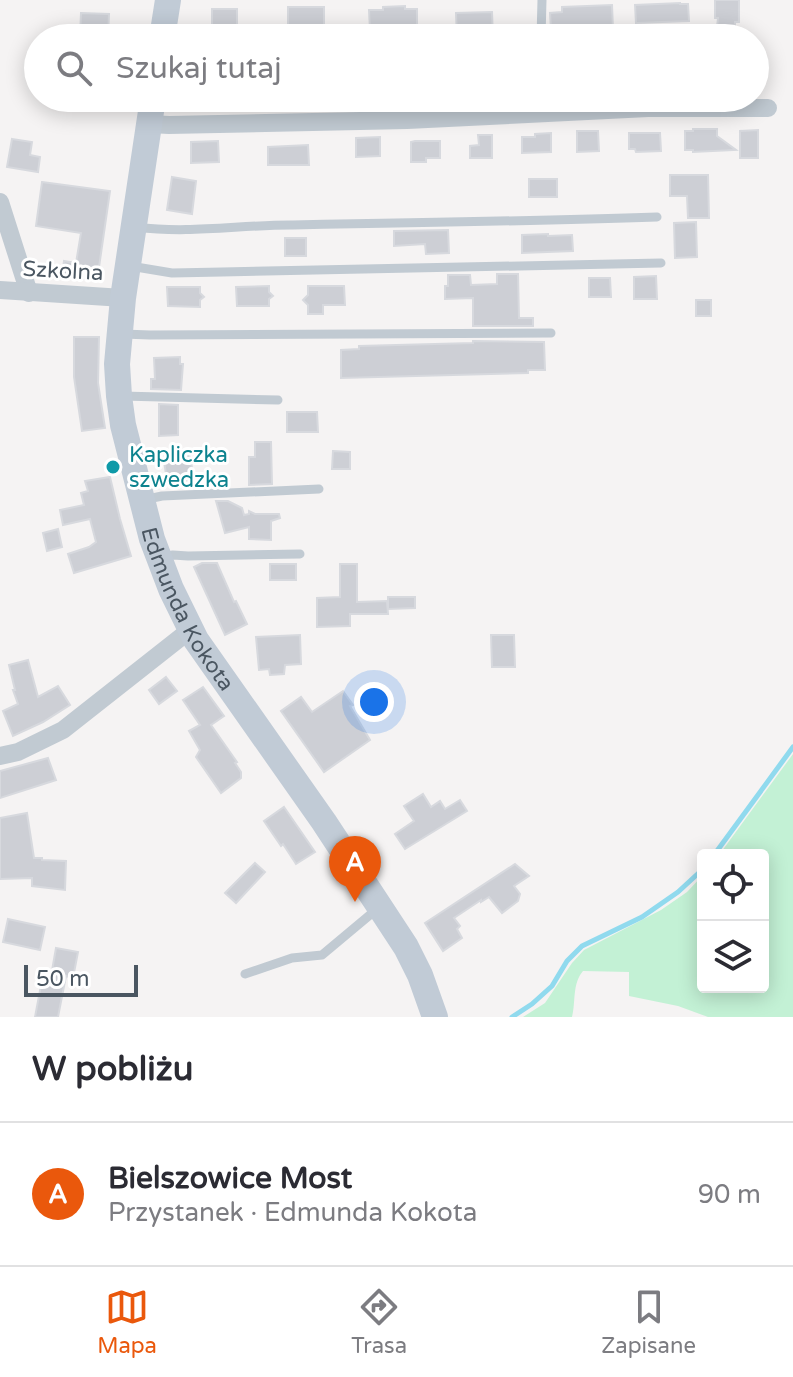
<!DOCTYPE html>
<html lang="pl">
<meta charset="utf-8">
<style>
:root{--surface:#fff;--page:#f2f2f3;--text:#2b2b33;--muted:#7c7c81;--line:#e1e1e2;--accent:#ea580c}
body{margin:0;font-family:"Varela Round",sans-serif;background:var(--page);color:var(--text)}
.controls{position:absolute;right:24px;bottom:24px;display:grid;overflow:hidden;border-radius:8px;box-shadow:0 4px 20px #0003}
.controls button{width:72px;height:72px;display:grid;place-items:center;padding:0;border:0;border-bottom:2px solid var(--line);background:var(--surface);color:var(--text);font:40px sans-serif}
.scale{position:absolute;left:24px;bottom:20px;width:114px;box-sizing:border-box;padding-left:8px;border:4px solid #4a5661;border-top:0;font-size:22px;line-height:28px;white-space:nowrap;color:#4a5661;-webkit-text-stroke:6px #fff;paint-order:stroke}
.you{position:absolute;left:374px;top:702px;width:28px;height:28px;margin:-20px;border:6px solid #fff;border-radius:50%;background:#1a73e8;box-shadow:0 0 0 12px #1a73e833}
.badge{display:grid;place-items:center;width:52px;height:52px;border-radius:50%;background:var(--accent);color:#fff;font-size:26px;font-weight:700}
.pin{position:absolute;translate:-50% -66px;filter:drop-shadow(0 2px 4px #0008)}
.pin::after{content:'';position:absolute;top:42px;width:28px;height:24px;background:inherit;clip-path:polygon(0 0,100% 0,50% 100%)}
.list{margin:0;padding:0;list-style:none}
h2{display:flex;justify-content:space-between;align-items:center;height:104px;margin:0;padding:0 32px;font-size:34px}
h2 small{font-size:26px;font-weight:400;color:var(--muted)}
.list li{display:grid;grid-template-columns:52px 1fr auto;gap:24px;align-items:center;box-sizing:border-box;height:144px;padding:0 32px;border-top:2px solid var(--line)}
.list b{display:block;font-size:30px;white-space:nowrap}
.list p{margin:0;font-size:26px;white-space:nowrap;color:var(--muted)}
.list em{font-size:26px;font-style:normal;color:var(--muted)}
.icon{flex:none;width:44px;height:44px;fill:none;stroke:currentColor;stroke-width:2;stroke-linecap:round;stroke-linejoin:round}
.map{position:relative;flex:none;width:793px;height:1017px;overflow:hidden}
.search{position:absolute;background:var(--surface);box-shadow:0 4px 20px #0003;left:24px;right:24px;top:24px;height:88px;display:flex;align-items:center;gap:20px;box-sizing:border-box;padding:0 28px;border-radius:44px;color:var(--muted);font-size:30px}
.sheet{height:248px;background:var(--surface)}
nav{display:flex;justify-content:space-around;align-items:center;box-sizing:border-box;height:112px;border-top:2px solid var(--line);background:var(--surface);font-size:22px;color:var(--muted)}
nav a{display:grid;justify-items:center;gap:4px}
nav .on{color:var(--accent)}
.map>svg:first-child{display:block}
</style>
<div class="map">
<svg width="793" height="1017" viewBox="0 0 793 1017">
<rect width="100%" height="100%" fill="#f5f3f3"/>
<path fill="#c3f1d5" d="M793 754V1017H708L678 1006 629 996V972L583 971C572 984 576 1001 572 1017H523L545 1003 572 963 584 950 661 910 687 892 703 875V987H763V855H719Z"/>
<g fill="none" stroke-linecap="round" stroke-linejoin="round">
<g stroke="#90daee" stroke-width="5">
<polyline points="714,855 793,747"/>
<polyline points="512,1017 532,1004 552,986 567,961 582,946 642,917 678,892 703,869"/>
</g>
</g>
<g fill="#cdcfd5" stroke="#d7d9de" stroke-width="2">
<polygon points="715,0 739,0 739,22 735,22 735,27 717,27 718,18 715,18"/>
<polygon points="680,3 680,4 688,4 689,21 636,23 635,5"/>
<polygon points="612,5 613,29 551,30 550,13 562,12 562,7"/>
<polygon points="405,6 405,9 417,9 417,31 406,31 406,36 384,36 384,30 370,30 369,10 383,10 383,7"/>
<polygon points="288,7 324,7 324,29 288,30"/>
<rect x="212" y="9" width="25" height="23"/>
<polygon points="492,12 493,38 457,38 456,13"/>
<polygon points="81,13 109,14 108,38 80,37"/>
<polygon points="693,129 717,129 717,136 736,150 693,152 693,150 685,150 685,131 693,131"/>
<polygon points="758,130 758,158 740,158 740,131"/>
<polygon points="577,131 598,131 599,151 577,152"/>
<polygon points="551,133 551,152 522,153 522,137 535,137 535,134"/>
<polygon points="629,133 660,133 661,151 636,152 635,149 629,149"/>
<polygon points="478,135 492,135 492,158 470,158 470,146 479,145"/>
<polygon points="380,137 380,156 356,157 356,138"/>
<polygon points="12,139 32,142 30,155 40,157 38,172 7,167"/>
<polygon points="218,141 219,162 191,163 191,142"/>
<polygon points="415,141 440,141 440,158 426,158 426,162 411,162 411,142"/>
<polygon points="308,145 309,165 268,165 268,147"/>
<polygon points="670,175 708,175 709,218 688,218 687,196 670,196"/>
<polygon points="172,177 196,181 192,214 167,210"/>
<rect x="529" y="179" width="28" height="18"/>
<polygon points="42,182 110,191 97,281 62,275 64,261 76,263 81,233 36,226"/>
<polygon points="696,222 697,257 675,258 674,223"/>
<polygon points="448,230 449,253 426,254 425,244 394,246 394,231"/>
<polygon points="548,234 548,236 572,235 573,251 522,253 522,235"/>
<rect x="285" y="238" width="21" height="18"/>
<polygon points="497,274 518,274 519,318 533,318 533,326 473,326 473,298 445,299 445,286 448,286 448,275 470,275 471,285 497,284"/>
<polygon points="656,276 657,299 634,299 634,277"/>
<polygon points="589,278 610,278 611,297 589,297"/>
<polygon points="269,286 269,292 273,296 269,299 269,306 237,306 236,287"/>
<polygon points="308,286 344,286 345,305 323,305 323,314 308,314 308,305 303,300 308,295"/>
<polygon points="167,287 200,287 200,293 204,297 200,300 200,307 168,306"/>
<rect x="696" y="300" width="15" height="16"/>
<polygon points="74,337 99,337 98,383 105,428 82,431 74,377"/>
<polygon points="473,341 544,342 545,370 528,370 528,373 341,378 341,350 359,349 359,346 473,343"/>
<polygon points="180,357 180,364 183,364 181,390 151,389 151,379 155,379 154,358"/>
<polygon points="159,404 178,405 178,435 159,436"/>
<polygon points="287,412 317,412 318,432 287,432"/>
<polygon points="255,442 271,442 272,484 249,485 249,457 255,457"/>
<polygon points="333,451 350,452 350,469 332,469"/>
<polygon points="190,456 194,480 167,482 164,460"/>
<polygon points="110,477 120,519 131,556 74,573 68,554 89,547 96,542 90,519 63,525 60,510 84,505 81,493 88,491 85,481"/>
<polygon points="216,501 228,501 242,508 244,515 249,514 249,511 255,514 279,514 280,518 271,521 271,540 249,539 249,527 225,533"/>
<polygon points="58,529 62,547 47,551 43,533"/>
<polygon points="202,563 217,563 234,602 236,601 247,624 225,635 194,567"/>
<rect x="270" y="564" width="26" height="16"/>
<polygon points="340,564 357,564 357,602 387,601 388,614 350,614 350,626 317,627 317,598 340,597"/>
<polygon points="388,597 415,597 415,608 388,609"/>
<polygon points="300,635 301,664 285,665 284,674 270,675 269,669 259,670 256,637"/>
<polygon points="491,635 514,635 515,667 492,667"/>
<polygon points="28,660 38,697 58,686 70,705 43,722 13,736 3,711 18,704 13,690 15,690 9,665"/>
<polygon points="166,677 177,691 159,704 149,690"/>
<polygon points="203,687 224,716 211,725 237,762 235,763 241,772 241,778 221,793 196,757 200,750 189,731 200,725 183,700"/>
<polygon points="343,691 353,705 350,706 370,740 324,772 281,711 301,697 312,712"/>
<polygon points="48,758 56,780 0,798 0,771"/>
<polygon points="423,794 431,807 440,801 445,809 460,800 467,811 405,849 395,834 414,821 404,806"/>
<polygon points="284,807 315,852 296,864 283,844 281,846 264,821"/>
<polygon points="27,813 34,858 42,858 42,860 66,861 65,890 32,886 32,878 0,879 0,818"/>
<polygon points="255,863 265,872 236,903 225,893"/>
<polygon points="515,864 529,876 514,886 520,894 518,901 502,913 489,897 481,902 481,900 454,918 460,926 457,929 462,938 443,951 425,923"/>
<polygon points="8,919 45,927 40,950 3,942"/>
<polygon points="56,948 78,952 73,978 66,976 58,1017 35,1017 42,980 50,982"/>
</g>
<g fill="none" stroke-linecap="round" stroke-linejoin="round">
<g stroke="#c1cad2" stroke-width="9">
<polyline points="541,38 542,0"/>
<path d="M137 227C188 234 239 225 290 225 412 223 535 221 657 217"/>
<polyline points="130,266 172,273 222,272 661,263"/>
<polyline points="123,334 150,335 551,333"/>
<polyline points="122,396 278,400"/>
<polyline points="143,500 162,496 319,489"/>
<polyline points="160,558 173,555 188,556 300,554"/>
<polyline points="245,974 292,958 322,955 377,909"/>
</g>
<g stroke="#c1cad2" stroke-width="18">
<polyline points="150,124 169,125 407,120 648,108 768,108"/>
<polyline points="0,202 29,293"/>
<polyline points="0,290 123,298"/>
<polyline points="0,756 18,752 63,730 190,630"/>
</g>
<g stroke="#c1cbd6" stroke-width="26">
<polyline points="162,38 168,0"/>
<path id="s1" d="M153 98 123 298 117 364 119 396 123 425 152 539 171 589 196 640 324 822 406 947 420 975 435 1017"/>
</g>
</g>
<circle fill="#0f9aa8" stroke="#fff" stroke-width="3" cx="113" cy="467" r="8"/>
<g text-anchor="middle" stroke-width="6" stroke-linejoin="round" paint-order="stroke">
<g font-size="22" fill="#4a5661" stroke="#fff">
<text transform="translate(63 270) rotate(3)" y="8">Szkolna</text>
<text dy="8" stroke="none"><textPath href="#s1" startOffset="526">Edmunda Kokota</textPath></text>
</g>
<g font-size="22" fill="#0d838f" stroke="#fff" text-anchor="start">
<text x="129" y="462">Kapliczka<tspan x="129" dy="25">szwedzka</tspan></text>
</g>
</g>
</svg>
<div class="controls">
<button><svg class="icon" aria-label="locate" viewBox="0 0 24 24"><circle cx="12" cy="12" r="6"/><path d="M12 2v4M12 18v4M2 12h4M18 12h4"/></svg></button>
<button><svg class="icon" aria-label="layers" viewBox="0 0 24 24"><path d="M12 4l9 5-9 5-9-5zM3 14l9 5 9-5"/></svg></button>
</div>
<div class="scale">50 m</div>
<div class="you"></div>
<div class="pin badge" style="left:355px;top:902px">A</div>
<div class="search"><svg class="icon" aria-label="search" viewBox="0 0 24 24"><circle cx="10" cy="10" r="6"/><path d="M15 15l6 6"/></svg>Szukaj tutaj</div>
</div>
<section class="sheet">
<h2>W pobliżu<small></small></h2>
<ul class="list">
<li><span class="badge">A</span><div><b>Bielszowice Most</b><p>Przystanek · Edmunda Kokota</p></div><em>90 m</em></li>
</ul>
</section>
<nav>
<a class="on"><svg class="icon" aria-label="map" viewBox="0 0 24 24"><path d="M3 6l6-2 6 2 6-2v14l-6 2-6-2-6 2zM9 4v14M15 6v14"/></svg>Mapa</a>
<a><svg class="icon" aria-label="directions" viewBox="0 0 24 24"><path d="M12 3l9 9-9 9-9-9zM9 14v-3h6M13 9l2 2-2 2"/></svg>Trasa</a>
<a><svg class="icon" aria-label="saved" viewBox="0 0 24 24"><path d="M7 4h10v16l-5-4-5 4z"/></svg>Zapisane</a>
</nav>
